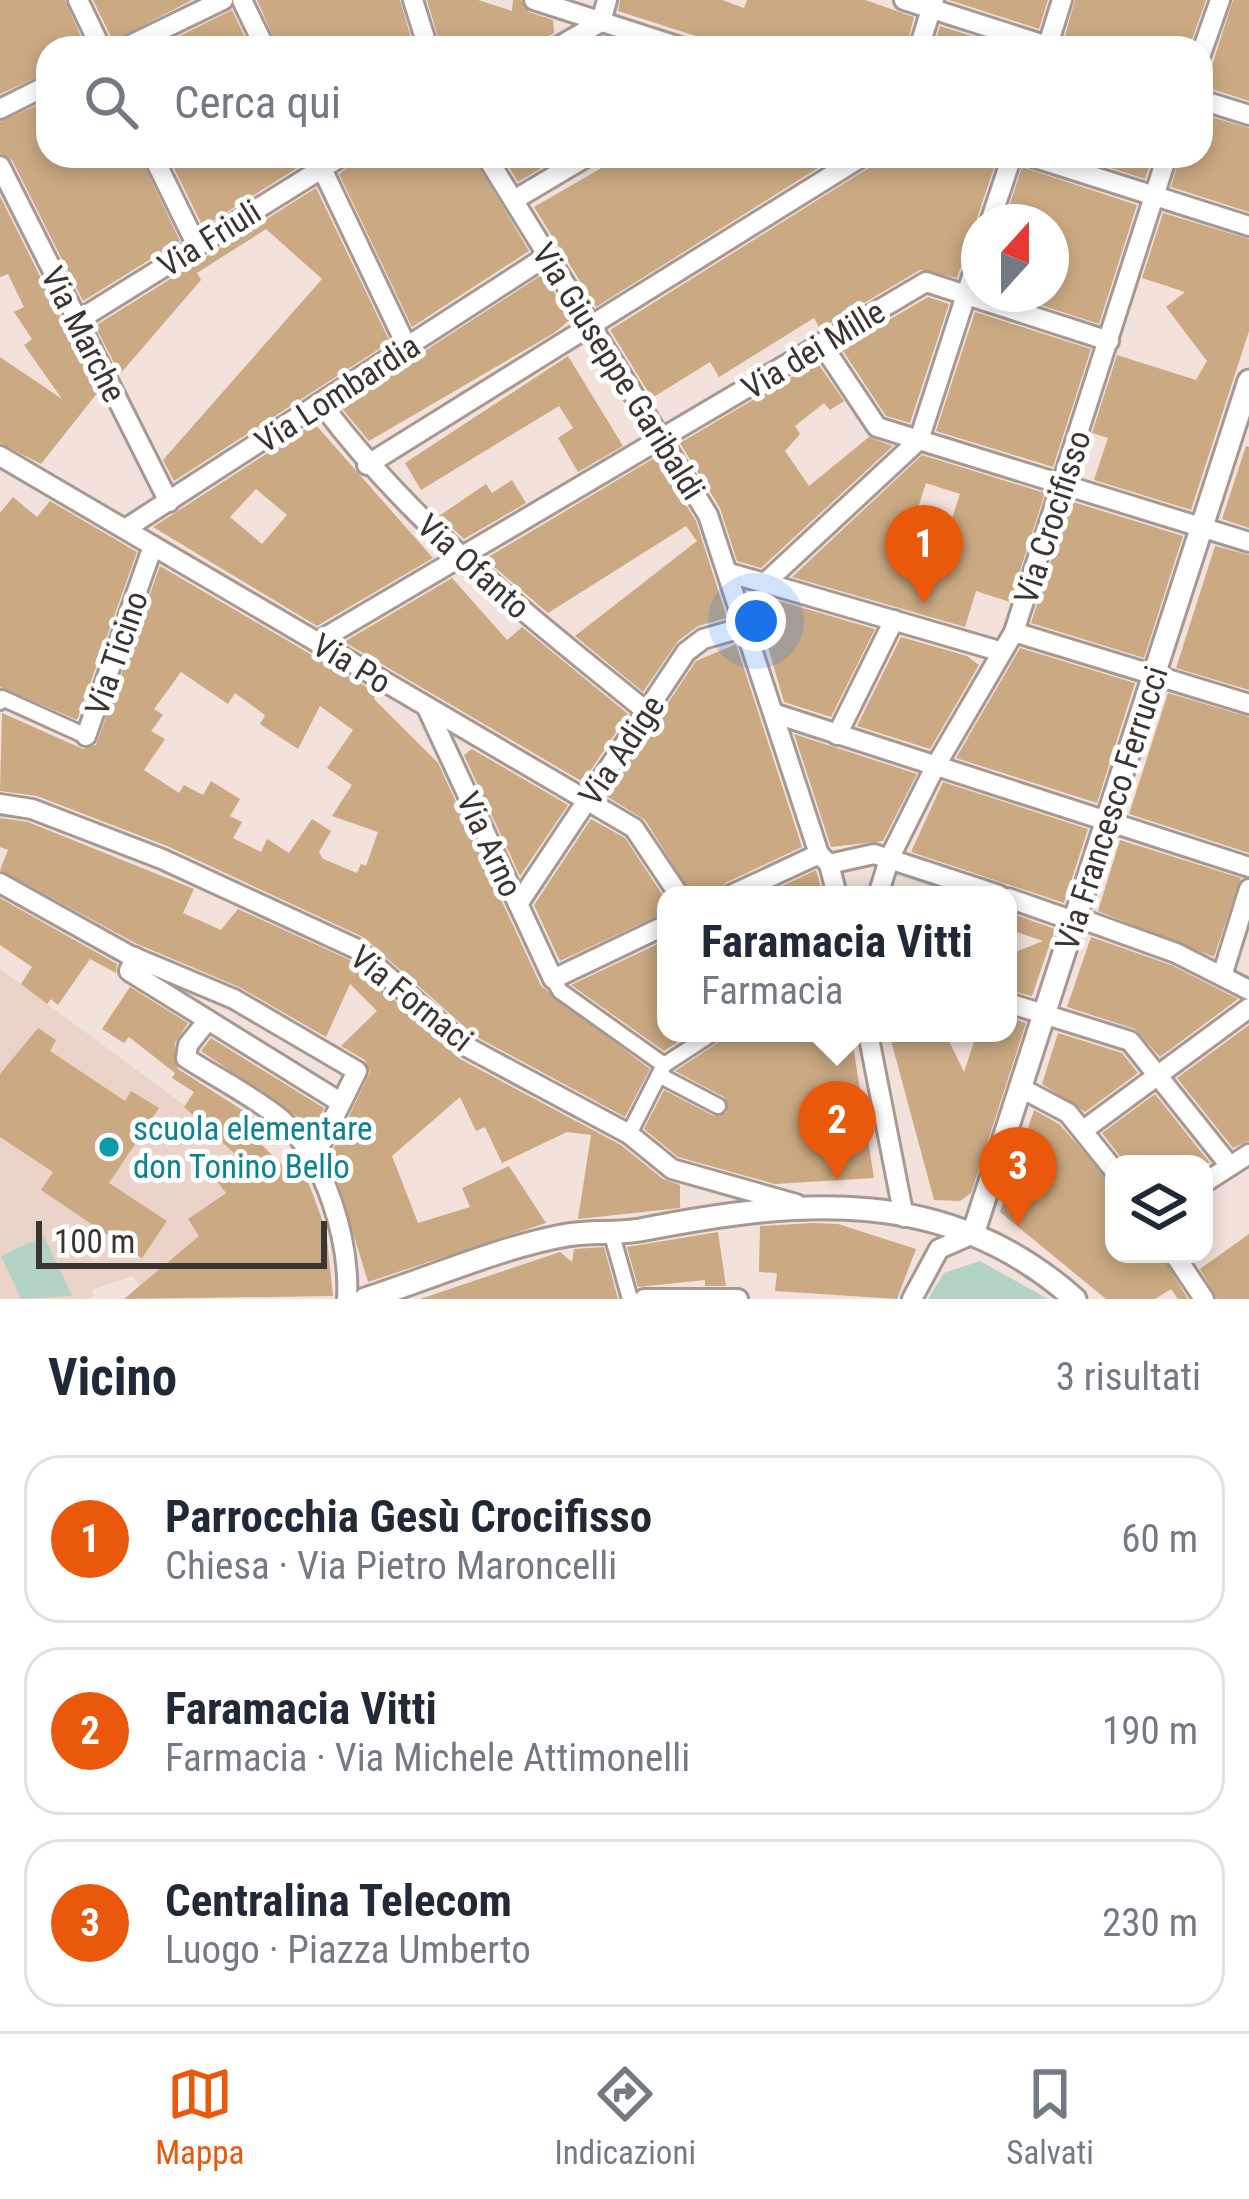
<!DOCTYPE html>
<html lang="it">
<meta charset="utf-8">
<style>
:root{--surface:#fff;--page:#f2f2f3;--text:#1f2937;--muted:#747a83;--line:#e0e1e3;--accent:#ea580c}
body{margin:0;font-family:"Roboto Condensed",sans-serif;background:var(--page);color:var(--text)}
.controls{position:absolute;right:36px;bottom:36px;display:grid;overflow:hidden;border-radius:24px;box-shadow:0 6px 18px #0003}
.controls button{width:108px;height:108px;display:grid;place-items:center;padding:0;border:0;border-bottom:3px solid var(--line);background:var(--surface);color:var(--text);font:60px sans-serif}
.compass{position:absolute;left:961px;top:204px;width:108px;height:108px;border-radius:50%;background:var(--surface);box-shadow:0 6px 18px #0003;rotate:21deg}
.scale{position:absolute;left:36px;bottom:30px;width:291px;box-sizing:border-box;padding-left:12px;border:6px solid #3b3532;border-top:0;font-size:33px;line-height:42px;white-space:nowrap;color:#3b3532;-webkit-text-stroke:9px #fff;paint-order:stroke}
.you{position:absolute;left:756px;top:621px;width:42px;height:42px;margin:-30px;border:9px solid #fff;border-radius:50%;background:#1a73e8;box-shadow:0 0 0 18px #1a73e833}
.badge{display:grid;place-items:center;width:78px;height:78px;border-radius:50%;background:var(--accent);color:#fff;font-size:39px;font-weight:700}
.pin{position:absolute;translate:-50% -99px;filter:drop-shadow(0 3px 6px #0008)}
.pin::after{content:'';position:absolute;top:63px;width:42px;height:36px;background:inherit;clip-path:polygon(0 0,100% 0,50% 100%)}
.popup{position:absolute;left:657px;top:886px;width:360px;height:156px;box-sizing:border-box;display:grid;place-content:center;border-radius:24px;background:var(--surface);filter:drop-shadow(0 3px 9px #0005);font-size:39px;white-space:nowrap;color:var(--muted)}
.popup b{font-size:45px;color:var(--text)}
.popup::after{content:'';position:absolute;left:50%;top:100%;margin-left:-24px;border:24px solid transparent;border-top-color:var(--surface)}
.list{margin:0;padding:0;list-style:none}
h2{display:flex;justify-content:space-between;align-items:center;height:156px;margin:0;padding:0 48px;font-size:51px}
h2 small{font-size:39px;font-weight:400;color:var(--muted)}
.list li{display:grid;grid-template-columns:78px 1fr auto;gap:36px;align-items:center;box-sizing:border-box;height:168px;margin:0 24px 24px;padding:0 24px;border:3px solid var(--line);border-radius:36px}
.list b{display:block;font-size:45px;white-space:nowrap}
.list p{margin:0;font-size:39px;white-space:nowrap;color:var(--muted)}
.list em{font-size:39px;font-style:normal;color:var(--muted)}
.icon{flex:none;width:66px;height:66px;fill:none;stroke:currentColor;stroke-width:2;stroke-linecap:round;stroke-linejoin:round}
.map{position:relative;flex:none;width:1249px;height:1299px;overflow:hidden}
.search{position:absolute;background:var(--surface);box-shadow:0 6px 18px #0003;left:36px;right:36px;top:36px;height:132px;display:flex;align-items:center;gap:30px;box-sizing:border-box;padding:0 42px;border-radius:36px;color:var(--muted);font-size:45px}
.sheet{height:732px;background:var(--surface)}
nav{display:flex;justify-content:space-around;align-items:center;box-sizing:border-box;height:168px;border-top:3px solid var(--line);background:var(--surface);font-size:33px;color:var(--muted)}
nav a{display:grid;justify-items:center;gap:6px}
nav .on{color:var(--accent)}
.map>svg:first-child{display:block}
</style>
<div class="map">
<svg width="1249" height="1299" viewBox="0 0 1249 1299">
<rect width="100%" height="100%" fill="#f2e2db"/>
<polygon fill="#ebd3ca" points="0,969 196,1114 235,1154 212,1173 226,1192 188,1219 199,1236 140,1286 133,1276 91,1290 94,1296 85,1299 0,1299"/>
<g fill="#b3d4c3">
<polygon points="44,1236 72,1296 21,1299 1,1256"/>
<polygon points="980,1261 1048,1299 928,1299 944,1273"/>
</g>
<g fill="#caa983" fill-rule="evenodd">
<polygon points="0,0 65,0 86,48 48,48 48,72 0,94"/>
<polygon points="93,0 192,0 113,41"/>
<polygon points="257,0 400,0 414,48 278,48"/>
<polygon points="427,0 478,0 512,11 513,0 521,0 529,12 553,20 554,33 528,48 441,48"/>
<polygon points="620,0 722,0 744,8 747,0 865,0 914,17 906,48 733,48 618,11"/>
<polygon points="949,0 1048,0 1039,29"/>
<polygon points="1075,0 1206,0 1189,48 1067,48 1064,39"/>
<polygon points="1233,0 1249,0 1249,101 1205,87"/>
<polygon points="232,10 250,48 208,48 205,42 193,48 155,48"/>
<polygon points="940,26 1010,48 933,48"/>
<polygon points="48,100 48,156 140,156 180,241 83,301 12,160 0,153 0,122"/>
<polygon points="1201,114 1249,128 1249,212 1171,187 1180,156 1201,156"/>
<polygon points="168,156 303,156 305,163 203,227"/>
<polygon points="363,156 473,156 529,251 412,327 339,174"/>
<polygon points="502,156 562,156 518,182"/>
<polygon points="622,156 837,156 596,307 534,207"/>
<polygon points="876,156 998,156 977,218 979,242 967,250 957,278 920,270 820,329 814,318 719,377 710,362 652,398 610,330 870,167"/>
<polygon points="1074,156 1153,156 1145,179"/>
<polygon points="1022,167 1137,205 1099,324 1007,294 1051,294 1051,222 1004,222"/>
<polygon points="316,188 390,342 174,481 163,460 322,279 266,229 197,273 201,280 120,374 95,326"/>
<polygon points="0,196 98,392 41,464 0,443 0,357 62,399 24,345 32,339 14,312 24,307 8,274 0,277"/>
<polygon points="1163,213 1249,239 1249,331 1191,510 1094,480 1108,438 1092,433 1117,355 1196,380 1207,361 1166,307 1185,292 1142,278"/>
<polygon points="543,274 571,319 554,333 369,441 340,406"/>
<polygon points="928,297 949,304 910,423 886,416 841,348"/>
<polygon points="975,312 1091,349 1053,467 936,431"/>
<polygon points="568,356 623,446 578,472 558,438 573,428 559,406 421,490 405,463"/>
<polygon points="817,362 844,401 830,410 824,403 795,426 800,434 785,451 809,486 869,437 893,446 761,568 737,561 720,508 680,443"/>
<path d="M314 423 433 558 317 626 153 527ZM256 489 287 515 262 544 230 517Z"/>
<polygon points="1246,446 1249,447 1249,528 1222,519"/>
<path d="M922 455 1045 493 1010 602 976 591 965 627 792 577ZM926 483 960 494 937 564 904 552Z"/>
<polygon points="656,457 696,521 727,618 698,626 678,641 643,692 575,636 697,541 686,526 548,613 485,559"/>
<polygon points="512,480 526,503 464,539 439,516 486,484 492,493"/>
<polygon points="13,497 37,517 50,501 137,552 77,720 0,687 0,513"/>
<polygon points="1070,501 1183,536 1144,658 1031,623"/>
<polygon points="1215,546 1249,555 1249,690 1176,668"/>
<path d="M160 566 377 693 374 699 438 763 541 986 650 1069 625 1117 475 1036 363 937 167 846 37 796 0 791 2 713 83 749 96 745ZM181 672 228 704 235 693 265 715 260 724 298 749 320 706 353 730 327 768 352 785 332 816 378 832 366 866 361 864 357 873 323 859 319 852 331 831 312 819 289 853 267 839 261 852 233 838 242 822 230 816 240 799 211 781 203 795 184 785 179 793 144 770 165 739 151 731 163 715 154 709Z"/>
<polygon points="452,578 507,640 522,627 628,714 583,782 344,642"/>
<polygon points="752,593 875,629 831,717 784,702"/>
<polygon points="901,637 967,656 979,665 930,749 857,726"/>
<polygon points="736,644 802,847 725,883 718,895 692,895 645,820 606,796 696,661"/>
<polygon points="1020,648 1135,683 1097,803 956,758"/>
<polygon points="1168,693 1249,717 1249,853 1129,814"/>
<polygon points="794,734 917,774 883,841 831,847"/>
<polygon points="472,749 568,805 520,876 464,755"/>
<polygon points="943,782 1088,829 1064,903 911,852"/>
<polygon points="0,818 28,822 194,889 183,913 221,930 238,909 350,960 460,1059 621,1145 663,1179 680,1185 680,1208 578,1219 591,1135 567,1132 502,1163 485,1127 476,1131 460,1097 392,1156 418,1223 470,1207 462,1188 509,1166 546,1223 368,1282 330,1156 370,1072 365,1060 341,1046 377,1011 350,984 326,1037 239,987 135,943 0,870 8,850 0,847"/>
<polygon points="591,819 625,838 666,900 666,912 560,961 534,905"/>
<polygon points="1120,840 1241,878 1214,957 1098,911"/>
<polygon points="816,870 823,895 763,895"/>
<polygon points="0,898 117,964 116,973 90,959 58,1005 51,999 47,1004 21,984 32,967 0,945"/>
<polygon points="1008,912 1055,929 1032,996 1008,990 1008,955 1043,941 1008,929"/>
<polygon points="1091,937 1171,965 1238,999 1160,1057 1135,1029 1067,1007"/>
<polygon points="666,940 666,1033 692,1033 664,1051 571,985"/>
<polygon points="130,987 188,1023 175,1043 178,1069 272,1129 261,1144 284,1167 292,1162 301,1177 306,1176 326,1230 333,1296 124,1299 199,1236 188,1219 226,1193 211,1173 235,1154 184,1107 194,1092 172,1078 175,1073 129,1037 124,1043 102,1029"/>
<polygon points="1008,1017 1026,1023 971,1193 960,1201 934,1200 889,1033 945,1033 964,1072 977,1033 1008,1033"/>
<polygon points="1249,1025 1249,1141 1233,1148 1177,1078"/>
<polygon points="38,1028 56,1040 50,1051 125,1101 131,1091 159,1108 109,1183 167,1221 142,1258 41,1190 53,1172 0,1137 0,1074"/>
<polygon points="724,1033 851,1033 874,1178 775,1184 678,1157 644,1129 664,1090 714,1116 727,1112 724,1097 675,1071 719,1042"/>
<polygon points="1058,1033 1122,1053 1138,1073 1085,1112 1042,1084"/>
<polygon points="211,1038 324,1108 314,1128 201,1051"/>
<polygon points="1155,1094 1210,1163 1126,1164 1102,1133"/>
<polygon points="1034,1110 1059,1124 1114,1185 1114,1254 1161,1254 1188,1299 1178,1299 1171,1289 1155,1299 1106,1299 1000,1212"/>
<polygon points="813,1223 838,1224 916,1249 897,1299 775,1291 777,1273 759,1272 760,1226"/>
<polygon points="718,1232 726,1286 705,1286 705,1280 638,1287 627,1247"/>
<polygon points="1249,1234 1249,1299 1217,1299 1200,1269"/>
<polygon points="604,1247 618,1299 420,1299 560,1252 572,1262 574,1249"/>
</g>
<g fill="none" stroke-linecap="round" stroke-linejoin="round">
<defs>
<g id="pedestrian">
<polyline points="0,702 2,698 86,736"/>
<polyline points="553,979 560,991 664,1065"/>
<polyline points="659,1075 718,1106"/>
<polyline points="629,1134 664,1065 713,1033"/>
<polyline points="612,1235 630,1299"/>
</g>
<g id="minor">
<polyline points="78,0 101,48"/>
<polyline points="242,0 265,48"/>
<polyline points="413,0 428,48"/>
<polyline points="534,0 683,48"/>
<polyline points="904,0 1054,48"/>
<polyline points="124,48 223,0"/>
<polyline points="556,48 601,22 607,0"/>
<polyline points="919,48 934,0"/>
<polyline points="1047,48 1062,0"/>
<polyline points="1201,54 1220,0"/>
<polyline points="1201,100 1249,115"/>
<polyline points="0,109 48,85"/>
<polyline points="153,156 197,246"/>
<polyline points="316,156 407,347"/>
<polyline points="486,156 708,515 819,854 829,864 837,895"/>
<polyline points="1029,156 1249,226"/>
<polyline points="0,166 169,502"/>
<polyline points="514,200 588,156"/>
<polyline points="990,222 1012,156"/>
<polyline points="77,321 342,156"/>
<polyline points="821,343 877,427 1249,542"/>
<path d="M321 403C412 525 529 616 646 711"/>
<polyline points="0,456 634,828 679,895"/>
<polyline points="367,465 863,156"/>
<polyline points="125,529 547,256"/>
<polyline points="729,573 765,583 919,440 979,255"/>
<polyline points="765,583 999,651"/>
<polyline points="1014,632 1249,704"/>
<polyline points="317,642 926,282 1109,341"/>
<polyline points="428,710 553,979 666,925"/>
<polyline points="776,714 1249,867"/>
<polyline points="837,735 894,620"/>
<polyline points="86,736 153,546"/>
<polyline points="0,804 32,809 162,859 357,949 467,1047 629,1134 672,1169 796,1204"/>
<polyline points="829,864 874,854 999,895"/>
<polyline points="0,883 129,955 234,999 357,1071 313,1160"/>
<polyline points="731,895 819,854"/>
<polyline points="878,895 890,857 935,767 1014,632 1167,156"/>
<polyline points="1008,898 1074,921"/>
<polyline points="518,904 686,652 703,639 748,626"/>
<polyline points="1076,917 1176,953 1249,990"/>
<polyline points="135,957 129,971 340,1102"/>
<polyline points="1222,976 1249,889"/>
<polyline points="1008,1003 1130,1041 1230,1166"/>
<path d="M208 1020 188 1045 186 1058C217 1078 253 1096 281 1119 326 1158 350 1241 347 1299"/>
<polyline points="868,1033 904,1217"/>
<polyline points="1021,1088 1068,1113 1114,1170"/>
<polyline points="1085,1129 1249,1008"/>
<polyline points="1204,1183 1249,1154"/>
<polyline points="1174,1254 1204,1299"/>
<polyline points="644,1299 738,1299"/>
<polyline points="912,1299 939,1249 973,1234"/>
</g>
<g id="tertiary">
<polyline points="973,1234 1249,381"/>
<path d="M365 1299C431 1278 500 1247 567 1235 591 1231 616 1234 640 1230 799 1199 945 1184 1075 1299"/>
</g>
</defs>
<use href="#pedestrian" stroke="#a79892" stroke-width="20"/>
<use href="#minor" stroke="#a79892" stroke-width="24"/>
<use href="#tertiary" stroke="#a79892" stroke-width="27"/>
<use href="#pedestrian" stroke="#fff" stroke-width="14"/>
<use href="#minor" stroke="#fff" stroke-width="18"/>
<use href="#tertiary" stroke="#fff" stroke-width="21"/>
</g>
<circle fill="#0f9aa8" stroke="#fff" stroke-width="4.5" cx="109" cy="1147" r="12"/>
<g text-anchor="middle" stroke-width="10" stroke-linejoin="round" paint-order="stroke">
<g font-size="33" fill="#3b3532" stroke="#fff">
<text transform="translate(209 238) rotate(-32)" y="12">Via Friuli</text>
<text transform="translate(84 334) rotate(63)" y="12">Via Marche</text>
<text transform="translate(813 349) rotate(-31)" y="12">Via dei Mille</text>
<text transform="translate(619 371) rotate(58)" y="12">Via Giuseppe Garibaldi</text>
<text transform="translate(337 393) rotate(-33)" y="12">Via Lombardia</text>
<text transform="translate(1052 517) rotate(-72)" y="12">Via Crocifisso</text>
<text transform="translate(474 566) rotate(42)" y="12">Via Ofanto</text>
<text transform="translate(116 653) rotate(-71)" y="12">Via Ticino</text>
<text transform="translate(352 663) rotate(31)" y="12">Via Po</text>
<text transform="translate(621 750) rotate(-56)" y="12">Via Adige</text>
<text transform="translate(1111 808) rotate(-72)" y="12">Via Francesco Ferrucci</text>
<text transform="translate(490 844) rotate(65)" y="12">Via Arno</text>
<text transform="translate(412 998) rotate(39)" y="12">Via Fornaci</text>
</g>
<g font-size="33" fill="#0d838f" stroke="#fff" text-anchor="start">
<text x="133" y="1140">scuola elementare<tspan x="133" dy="38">don Tonino Bello</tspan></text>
</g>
</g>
</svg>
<div class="controls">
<button><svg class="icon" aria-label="layers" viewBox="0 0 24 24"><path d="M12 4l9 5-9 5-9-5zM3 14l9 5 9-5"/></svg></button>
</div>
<svg class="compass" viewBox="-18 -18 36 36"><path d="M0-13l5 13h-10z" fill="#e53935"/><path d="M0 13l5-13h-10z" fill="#747a83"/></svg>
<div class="scale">100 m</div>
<div class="you"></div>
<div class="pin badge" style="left:924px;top:604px">1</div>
<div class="pin badge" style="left:837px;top:1180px">2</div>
<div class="popup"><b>Faramacia Vitti</b>Farmacia</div>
<div class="pin badge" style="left:1018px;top:1226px">3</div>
<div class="search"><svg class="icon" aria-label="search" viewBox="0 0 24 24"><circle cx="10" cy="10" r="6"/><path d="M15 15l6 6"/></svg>Cerca qui</div>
</div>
<section class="sheet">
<h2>Vicino<small>3 risultati</small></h2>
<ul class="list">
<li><span class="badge">1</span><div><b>Parrocchia Gesù Crocifisso</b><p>Chiesa · Via Pietro Maroncelli</p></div><em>60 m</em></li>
<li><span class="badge">2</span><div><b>Faramacia Vitti</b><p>Farmacia · Via Michele Attimonelli</p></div><em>190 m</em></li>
<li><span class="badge">3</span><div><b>Centralina Telecom</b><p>Luogo · Piazza Umberto</p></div><em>230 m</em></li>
</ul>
</section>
<nav>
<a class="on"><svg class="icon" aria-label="map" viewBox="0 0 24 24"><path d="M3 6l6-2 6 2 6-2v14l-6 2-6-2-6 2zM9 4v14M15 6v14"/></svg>Mappa</a>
<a><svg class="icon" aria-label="directions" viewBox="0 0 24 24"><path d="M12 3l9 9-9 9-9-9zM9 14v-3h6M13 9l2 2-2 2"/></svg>Indicazioni</a>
<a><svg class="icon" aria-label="saved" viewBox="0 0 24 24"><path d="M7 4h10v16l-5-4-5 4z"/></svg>Salvati</a>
</nav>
